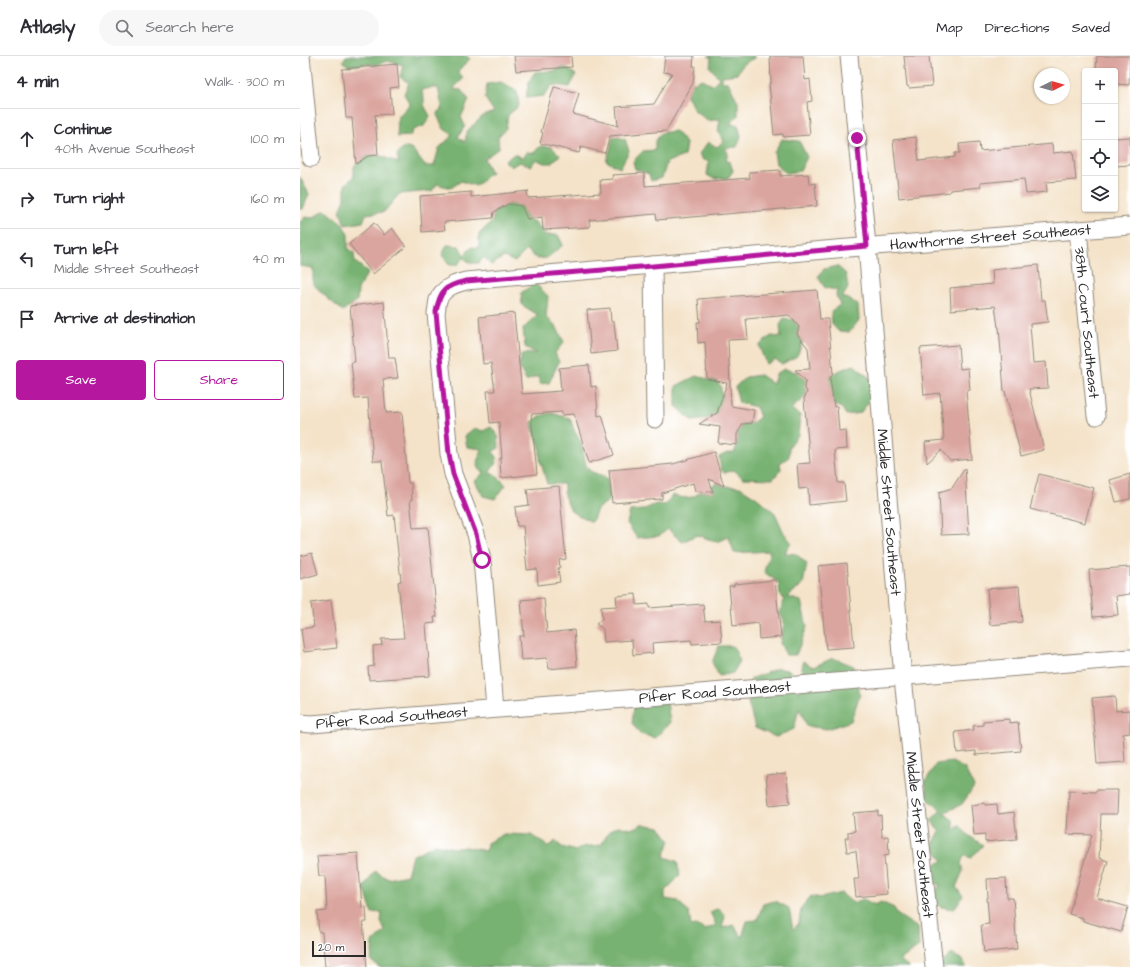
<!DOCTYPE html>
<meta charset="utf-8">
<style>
:root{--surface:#fff;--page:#f7f7f7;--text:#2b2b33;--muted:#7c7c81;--line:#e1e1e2;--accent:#b5179e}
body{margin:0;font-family:"Architects Daughter",sans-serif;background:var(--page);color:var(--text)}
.controls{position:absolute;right:12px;top:12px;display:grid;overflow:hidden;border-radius:4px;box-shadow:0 1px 3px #0004}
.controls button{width:36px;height:36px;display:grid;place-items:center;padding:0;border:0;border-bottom:1px solid var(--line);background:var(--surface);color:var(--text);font:20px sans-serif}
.compass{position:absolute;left:734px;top:12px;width:36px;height:36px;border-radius:50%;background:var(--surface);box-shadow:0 1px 3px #0004;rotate:85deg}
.scale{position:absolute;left:12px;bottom:10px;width:54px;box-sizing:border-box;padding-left:4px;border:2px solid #2b2b2b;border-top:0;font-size:11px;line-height:14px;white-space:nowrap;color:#2b2b2b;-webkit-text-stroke:3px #fff;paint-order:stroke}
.stop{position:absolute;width:12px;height:12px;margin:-9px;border:3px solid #b5179e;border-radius:50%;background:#fff}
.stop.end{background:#b5179e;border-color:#fff;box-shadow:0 1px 4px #0008}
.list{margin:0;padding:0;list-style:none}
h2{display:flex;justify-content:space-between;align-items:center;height:52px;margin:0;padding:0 16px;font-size:17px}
h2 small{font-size:13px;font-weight:400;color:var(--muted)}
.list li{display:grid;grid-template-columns:26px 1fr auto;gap:12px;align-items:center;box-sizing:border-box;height:60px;padding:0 16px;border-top:1px solid var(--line)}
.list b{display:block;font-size:15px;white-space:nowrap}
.list p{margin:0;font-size:13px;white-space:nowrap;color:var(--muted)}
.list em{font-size:13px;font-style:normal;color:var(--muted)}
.actions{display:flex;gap:8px;padding:12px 16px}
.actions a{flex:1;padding:9px 0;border:1px solid var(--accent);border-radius:4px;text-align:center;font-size:14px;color:var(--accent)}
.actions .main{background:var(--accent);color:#fff}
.icon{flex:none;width:22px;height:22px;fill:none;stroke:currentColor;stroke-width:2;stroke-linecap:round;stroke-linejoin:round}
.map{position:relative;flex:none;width:830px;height:911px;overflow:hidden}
header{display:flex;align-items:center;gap:24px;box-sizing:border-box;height:56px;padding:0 20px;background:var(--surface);border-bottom:1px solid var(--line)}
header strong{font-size:19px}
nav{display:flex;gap:22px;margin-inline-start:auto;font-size:14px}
.search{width:280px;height:36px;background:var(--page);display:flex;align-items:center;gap:10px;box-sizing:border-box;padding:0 14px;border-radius:22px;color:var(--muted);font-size:15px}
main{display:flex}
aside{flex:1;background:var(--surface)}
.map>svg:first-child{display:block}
</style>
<header>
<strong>Atlasly</strong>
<div class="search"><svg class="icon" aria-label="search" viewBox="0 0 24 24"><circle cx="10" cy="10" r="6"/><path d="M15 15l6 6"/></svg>Search here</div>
<nav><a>Map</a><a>Directions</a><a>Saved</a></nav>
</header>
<main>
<aside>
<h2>4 min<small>Walk · 300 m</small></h2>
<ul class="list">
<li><svg class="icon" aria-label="ahead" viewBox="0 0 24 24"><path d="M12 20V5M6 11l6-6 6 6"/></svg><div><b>Continue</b><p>40th Avenue Southeast</p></div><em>100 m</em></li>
<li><svg class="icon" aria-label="right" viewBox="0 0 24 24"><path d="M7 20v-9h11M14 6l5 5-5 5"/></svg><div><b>Turn right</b></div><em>160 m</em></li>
<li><svg class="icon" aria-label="left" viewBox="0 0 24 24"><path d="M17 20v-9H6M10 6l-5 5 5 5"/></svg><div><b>Turn left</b><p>Middle Street Southeast</p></div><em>40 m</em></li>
<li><svg class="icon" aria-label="arrive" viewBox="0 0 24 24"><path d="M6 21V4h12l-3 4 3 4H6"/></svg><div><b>Arrive at destination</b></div></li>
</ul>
<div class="actions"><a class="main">Save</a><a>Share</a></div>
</aside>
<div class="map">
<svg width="830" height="911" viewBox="0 0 830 911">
<rect width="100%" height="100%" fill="#fff"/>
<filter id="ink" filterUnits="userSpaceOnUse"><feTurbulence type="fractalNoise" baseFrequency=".025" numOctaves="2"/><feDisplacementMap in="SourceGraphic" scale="8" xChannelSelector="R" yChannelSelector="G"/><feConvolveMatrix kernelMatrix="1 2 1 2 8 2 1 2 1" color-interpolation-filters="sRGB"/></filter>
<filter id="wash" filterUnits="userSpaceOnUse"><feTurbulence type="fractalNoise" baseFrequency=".012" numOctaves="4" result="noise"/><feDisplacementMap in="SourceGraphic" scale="16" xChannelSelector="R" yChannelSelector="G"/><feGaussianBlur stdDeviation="0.9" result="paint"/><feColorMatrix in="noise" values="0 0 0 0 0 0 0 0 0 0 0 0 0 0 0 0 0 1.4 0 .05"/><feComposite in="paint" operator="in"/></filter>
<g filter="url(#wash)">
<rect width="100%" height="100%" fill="#f4e3c9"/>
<g fill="#78b272" stroke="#526e4e">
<polygon points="46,0 167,0 170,3 158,15 163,23 153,33 161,34 169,44 161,61 165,70 158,81 165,86 167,75 183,60 194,56 185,42 187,28 201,26 217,35 219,50 208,59 206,72 198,81 199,92 184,103 191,116 176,130 161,125 151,132 137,128 132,135 99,138 84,156 66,158 63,166 45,169 40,155 45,143 45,129 54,120 54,110 68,100 78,99 99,107 97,99 104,91 113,94 125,110 134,110 139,92 153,79 144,73 137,59 142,51 138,32 130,32 121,34 124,42 124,49 130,60 124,70 113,74 110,80 97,81 98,61 110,48 104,38 109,27 100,21 103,9 87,5 76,9 65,8 48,10 43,5"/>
<polygon points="408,0 454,0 454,2 443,8 437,18 422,20 422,26 428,26 438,46 438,60 430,68 438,69 441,80 437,91 425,92 428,97 426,105 430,106 433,115 428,122 414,123 407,119 409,105 403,104 399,98 408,86 417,91 424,85 418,75 420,63 408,65 394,54 387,39 390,28 402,23 412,29 419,22 410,11 411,2"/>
<polygon points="265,11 276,19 270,31 252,29 244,40 226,42 229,25 235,16 252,15"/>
<polygon points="375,75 386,87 384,100 367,106 362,122 351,125 349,118 335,113 333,105 343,95 355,94 355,86 361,77"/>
<polygon points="313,80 325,83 329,95 320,112 306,105 310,94"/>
<polygon points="482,83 499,85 507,101 500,115 486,117 476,108 474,96"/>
<polygon points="240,90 252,91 260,99 252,107 244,107 236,103 231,110 219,106 211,111 205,105 214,98 223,102 226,96 234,97"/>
<polygon points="0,121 9,138 3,153 0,154"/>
<polygon points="208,148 221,150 227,163 235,166 245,179 258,179 263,189 247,202 237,203 227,194 215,206 204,201 191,209 184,201 179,207 170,207 164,202 157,209 149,209 142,199 147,189 159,190 164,199 172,191 179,192 179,178 192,166 194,156"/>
<polygon points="25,154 41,166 48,178 48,193 54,197 55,206 68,216 58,233 57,245 43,255 26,241 13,228 13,212 0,210 0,166 5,161 12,162"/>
<polygon points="537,210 546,218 548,232 542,242 546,242 558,249 559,264 550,276 538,275 532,268 531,255 540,249 536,239 537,234 525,232 518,221 524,213"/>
<polygon points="235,227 248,240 246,261 256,270 264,286 255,297 259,306 249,327 240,328 238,320 226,325 219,310 222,298 236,297 225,291 223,273 238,259 222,249 221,237"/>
<polygon points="484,263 493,264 499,271 497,278 503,285 497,300 482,308 475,303 466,308 459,290 471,280 481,281 480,269"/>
<path d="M554 309 571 323 573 341 560 357 546 359 542 352 524 345C530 319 527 318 554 309Z"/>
<polygon points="484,313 497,316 506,325 505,330 507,336 505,341 491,353 500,359 498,379 489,391 489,401 480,407 481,413 473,423 443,422 434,414 425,417 421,414 419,401 427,397 434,397 437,389 437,378 443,368 452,367 460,361 456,351 439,347 435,331 446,321 460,319 473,328 476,318"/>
<polygon points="396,320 416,325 421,330 421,335 423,342 417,357 408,363 392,365 376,350 376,330"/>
<polygon points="251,357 270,362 274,374 281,387 286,409 290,415 307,422 310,444 297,453 292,466 272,456 264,440 264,428 247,428 240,403 240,391 231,367 240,360"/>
<polygon points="191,371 198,380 199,392 192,396 196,399 197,406 189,417 195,418 206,429 195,443 183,440 175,425 184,416 180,415 177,406 182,393 167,391 165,380 174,372 183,375"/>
<path d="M417 427 424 430 440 431 457 442 475 457 484 477 491 486 485 497 496 498 507 508 503 528 487 541 501 545 507 571 496 599H486L480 587 484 568 480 556 484 543 480 539 479 527 464 516 470 495 434 497 429 481 417 486 397 479 382 486 368 473 359 480 337 482 327 467 330 455 342 454 356 448 366 449 372 439C385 442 390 445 401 435L413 436 411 430Z"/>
<polygon points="419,590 433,590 440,605 433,617 419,620 412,606"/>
<polygon points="533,602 554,610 560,638 551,665 527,673 507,670 499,652 494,673 476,681 455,672 448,646 451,623 478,612 490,615 499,637 503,605 513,611"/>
<polygon points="349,644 367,647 370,666 356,682 340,678 332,667 334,651"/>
<polygon points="652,706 665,713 674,731 662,748 644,757 654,765 654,775 659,769 668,779 683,789 671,802 664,800 661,807 663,815 656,831 663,840 654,853 640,851 633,839 640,829 632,827 628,811 643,805 632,790 640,775 631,765 641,754 628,743 625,726 636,708"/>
<polygon points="342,768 360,771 370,784 364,801 377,805 380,820 365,835 365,843 378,845 389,857 391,870 396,869 405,874 416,869 410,856 419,852 425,860 422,872 434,869 442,881 447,865 457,864 463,848 475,845 489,852 493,874 499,867 501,852 511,840 521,842 541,837 553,847 563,843 575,849 581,846 594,852 598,859 618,872 619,891 600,904 609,911 79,911 71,905 73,886 85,875 81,866 82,856 72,857 64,831 75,815 88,823 107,819 112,800 135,788 155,792 166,791 186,795 187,787 204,778 231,779 249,791 255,785 262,791 276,795 282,791 301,789 310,774 318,770 331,773"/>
<polygon points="651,898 661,903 666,911 638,911"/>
</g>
<g id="blocks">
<g fill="#dba59f">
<polygon points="214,0 271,0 272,11 216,15"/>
<polygon points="365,0 394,0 393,10 395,10 393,27 366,75 310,80 305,97 281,91 279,97 240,87 243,77 241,76 254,31 279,37 273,58 318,70 316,51 354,48 372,17 363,16"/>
<polygon points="470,0 503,0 505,24 510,23 512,45 507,46 510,79 483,81 483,78 474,79 469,27 471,27"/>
<polygon points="604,0 629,0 632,30 609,32 608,30 607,30"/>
<polygon points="797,0 830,0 829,29 815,28 815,15 796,15"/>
<polygon points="97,8 99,31 90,32 92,58 75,59 78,99 68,100 56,108 52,62 46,62 42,13"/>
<polygon points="616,81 619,105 655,101 655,97 660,97 659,88 679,86 680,95 752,88 753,97 773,95 776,124 746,126 747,136 726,138 724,123 680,127 681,131 650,134 650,136 599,142 593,84"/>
<polygon points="830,81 830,109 815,110 815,82"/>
<polygon points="480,114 480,120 508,118 509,128 515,127 517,150 357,164 356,158 289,164 290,171 243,174 242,161 227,163 221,150 208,148 194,156 193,162 144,166 145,174 122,176 120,140 171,136 171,141 229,135 227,136 228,142 301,137 300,124 313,123 312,119 344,117 345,130 450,122 449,116"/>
<polygon points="74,167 84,179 92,172 106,191 73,218 49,188"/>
<polygon points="738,209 741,244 745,244 748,266 730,268 733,307 746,306 748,332 729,333 744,394 721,400 705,335 704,335 699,271 698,271 695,250 651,254 650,232 693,228 692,214"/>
<polygon points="517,234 520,263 528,263 533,317 530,322 534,351 537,350 539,375 546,374 547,393 535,394 538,427 544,427 546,445 509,449 508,432 499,433 497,408 510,407 504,343 507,336 504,330 506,325 495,314 510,313 508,292 497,278 499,271 489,259 446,263 448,283 428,284 431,350 454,354 452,367 443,368 437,378 437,389 418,387 420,371 399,368 417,357 427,327 407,323 405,286 398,287 397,266 400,266 398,243"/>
<polygon points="84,246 89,302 95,302 98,322 83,323 86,357 102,356 108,427 111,427 112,444 110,444 113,472 128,471 137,561 134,561 135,567 126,568 130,620 69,624 68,611 74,610 73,590 82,589 81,583 104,582 98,526 101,525 94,459 88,460 82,405 73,405 68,342 55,343 51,306 55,306 50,250"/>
<polygon points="310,252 311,266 314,266 317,295 291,298 287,254"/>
<polygon points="214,257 222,338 261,335 259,312 289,309 291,331 296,330 298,360 302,359 314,399 289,407 274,358 262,359 262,356 231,358 237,418 201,422 200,402 202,402 199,366 190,367 187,335 195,335 191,307 183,308 179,261"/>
<polygon points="658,289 660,313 668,312 670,334 666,335 672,403 650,405 641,394 627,407 625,386 644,384 640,337 624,339 620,292"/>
<polygon points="414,396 424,430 409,423 413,436 395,435 393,427 362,437 362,443 312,447 309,414 373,408"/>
<polygon points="665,412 669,478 641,479 639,436 652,432"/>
<polygon points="739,418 794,432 785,467 730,453"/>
<polygon points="830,418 830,443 816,446 810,424"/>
<polygon points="259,430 266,503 259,504 260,511 258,512 260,526 238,529 237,513 227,514 223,470 217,470 215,451 229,449 227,433"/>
<polygon points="12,497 18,518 0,523 0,500"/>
<polygon points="547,507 554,591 526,593 518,510"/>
<polygon points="830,511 830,538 816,540 818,559 793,561 789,514"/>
<polygon points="475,524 481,581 459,583 458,567 433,570 429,530 434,530 434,528"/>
<polygon points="719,530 722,566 690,569 687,533"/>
<polygon points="336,538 337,549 349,548 349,552 403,548 405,565 420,564 422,586 392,588 391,584 352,587 353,597 333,599 332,584 304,586 303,573 296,568 302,563 301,551 317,550 316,540"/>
<polygon points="244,542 247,577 274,574 277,610 249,613 247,602 221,604 219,580 224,580 221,544"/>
<polygon points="31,544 37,592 4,596 1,573 14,571 11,547"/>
<polygon points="815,640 816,655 830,654 830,677 823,678 825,706 797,708 792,642"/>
<polygon points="709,663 709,667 718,666 721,695 676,699 676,695 657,697 655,676 674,674 673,670 683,669 683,665"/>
<polygon points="486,717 490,747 469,749 466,719"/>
<polygon points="796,734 818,734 817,758 801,758 799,802 808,805 797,842 828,851 821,876 783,865 783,862 769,858 792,779 767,778 769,735 796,736"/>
<polygon points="685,747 685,749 697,748 698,758 714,756 717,783 685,786 685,778 674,779 671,749"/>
<polygon points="578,755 578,760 581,759 582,781 588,780 589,799 584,800 587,838 556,841 554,823 559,823 556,795 547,796 545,782 548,782 548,776 555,775 553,757"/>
<polygon points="58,797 62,852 66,851 67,866 63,866 67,911 25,911 22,876 19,876 17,856 27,855 25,820 19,820 17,800"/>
<polygon points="706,822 707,842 713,842 717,893 684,896 681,869 689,868 687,842 688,842 687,823"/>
</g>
</g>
</g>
<g filter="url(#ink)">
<use href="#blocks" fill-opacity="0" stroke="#90877a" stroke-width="1"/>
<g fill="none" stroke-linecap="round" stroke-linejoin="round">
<defs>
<g id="minor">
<polyline points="1,0 11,102"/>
<path id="s1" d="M549 0 567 190 603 622 634 911"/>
<path id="s2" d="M778 174 796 360"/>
<polyline points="353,209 355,363"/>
<path id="s3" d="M195 652 182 504 176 478 153 418 149 398 136 257C137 253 137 248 138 244 143 232 154 228 166 225L353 209 536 193 830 170"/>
<path id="s4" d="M0 667 11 668C284 645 557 626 830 602"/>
</g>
</defs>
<use href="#minor" stroke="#90877a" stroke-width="19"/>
<use href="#minor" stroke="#fff" stroke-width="17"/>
</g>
</g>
<g fill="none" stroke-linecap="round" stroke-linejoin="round" filter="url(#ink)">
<path stroke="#b5179e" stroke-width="5" d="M182 504 176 478 153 418 149 398 136 256C140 234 145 230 166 225L353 210 567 190 557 82"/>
</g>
<g text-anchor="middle" stroke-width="4" stroke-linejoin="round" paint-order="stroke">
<g font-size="15" fill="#2b2b2b" stroke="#fff">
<text dy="5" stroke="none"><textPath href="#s3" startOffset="976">Hawthorne Street Southeast</textPath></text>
<text dy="5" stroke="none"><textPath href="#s2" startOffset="93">38th Court Southeast</textPath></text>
<text dy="5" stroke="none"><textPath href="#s1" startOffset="458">Middle Street Southeast</textPath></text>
<text dy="5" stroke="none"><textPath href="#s4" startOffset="416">Pifer Road Southeast</textPath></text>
<text dy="5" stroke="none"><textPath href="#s4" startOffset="92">Pifer Road Southeast</textPath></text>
<text dy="5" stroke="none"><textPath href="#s1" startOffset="782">Middle Street Southeast</textPath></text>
</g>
</g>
</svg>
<div class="controls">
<button>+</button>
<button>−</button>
<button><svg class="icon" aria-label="locate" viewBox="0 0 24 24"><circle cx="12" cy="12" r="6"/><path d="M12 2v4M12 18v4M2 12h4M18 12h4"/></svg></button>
<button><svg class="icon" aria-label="layers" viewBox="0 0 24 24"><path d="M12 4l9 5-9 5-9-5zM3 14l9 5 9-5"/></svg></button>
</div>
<svg class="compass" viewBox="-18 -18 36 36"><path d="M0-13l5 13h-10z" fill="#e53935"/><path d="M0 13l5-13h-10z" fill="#7c7c81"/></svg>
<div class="scale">20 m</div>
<div class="stop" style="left:182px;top:504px"></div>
<div class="stop end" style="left:557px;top:82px"></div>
</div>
</main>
